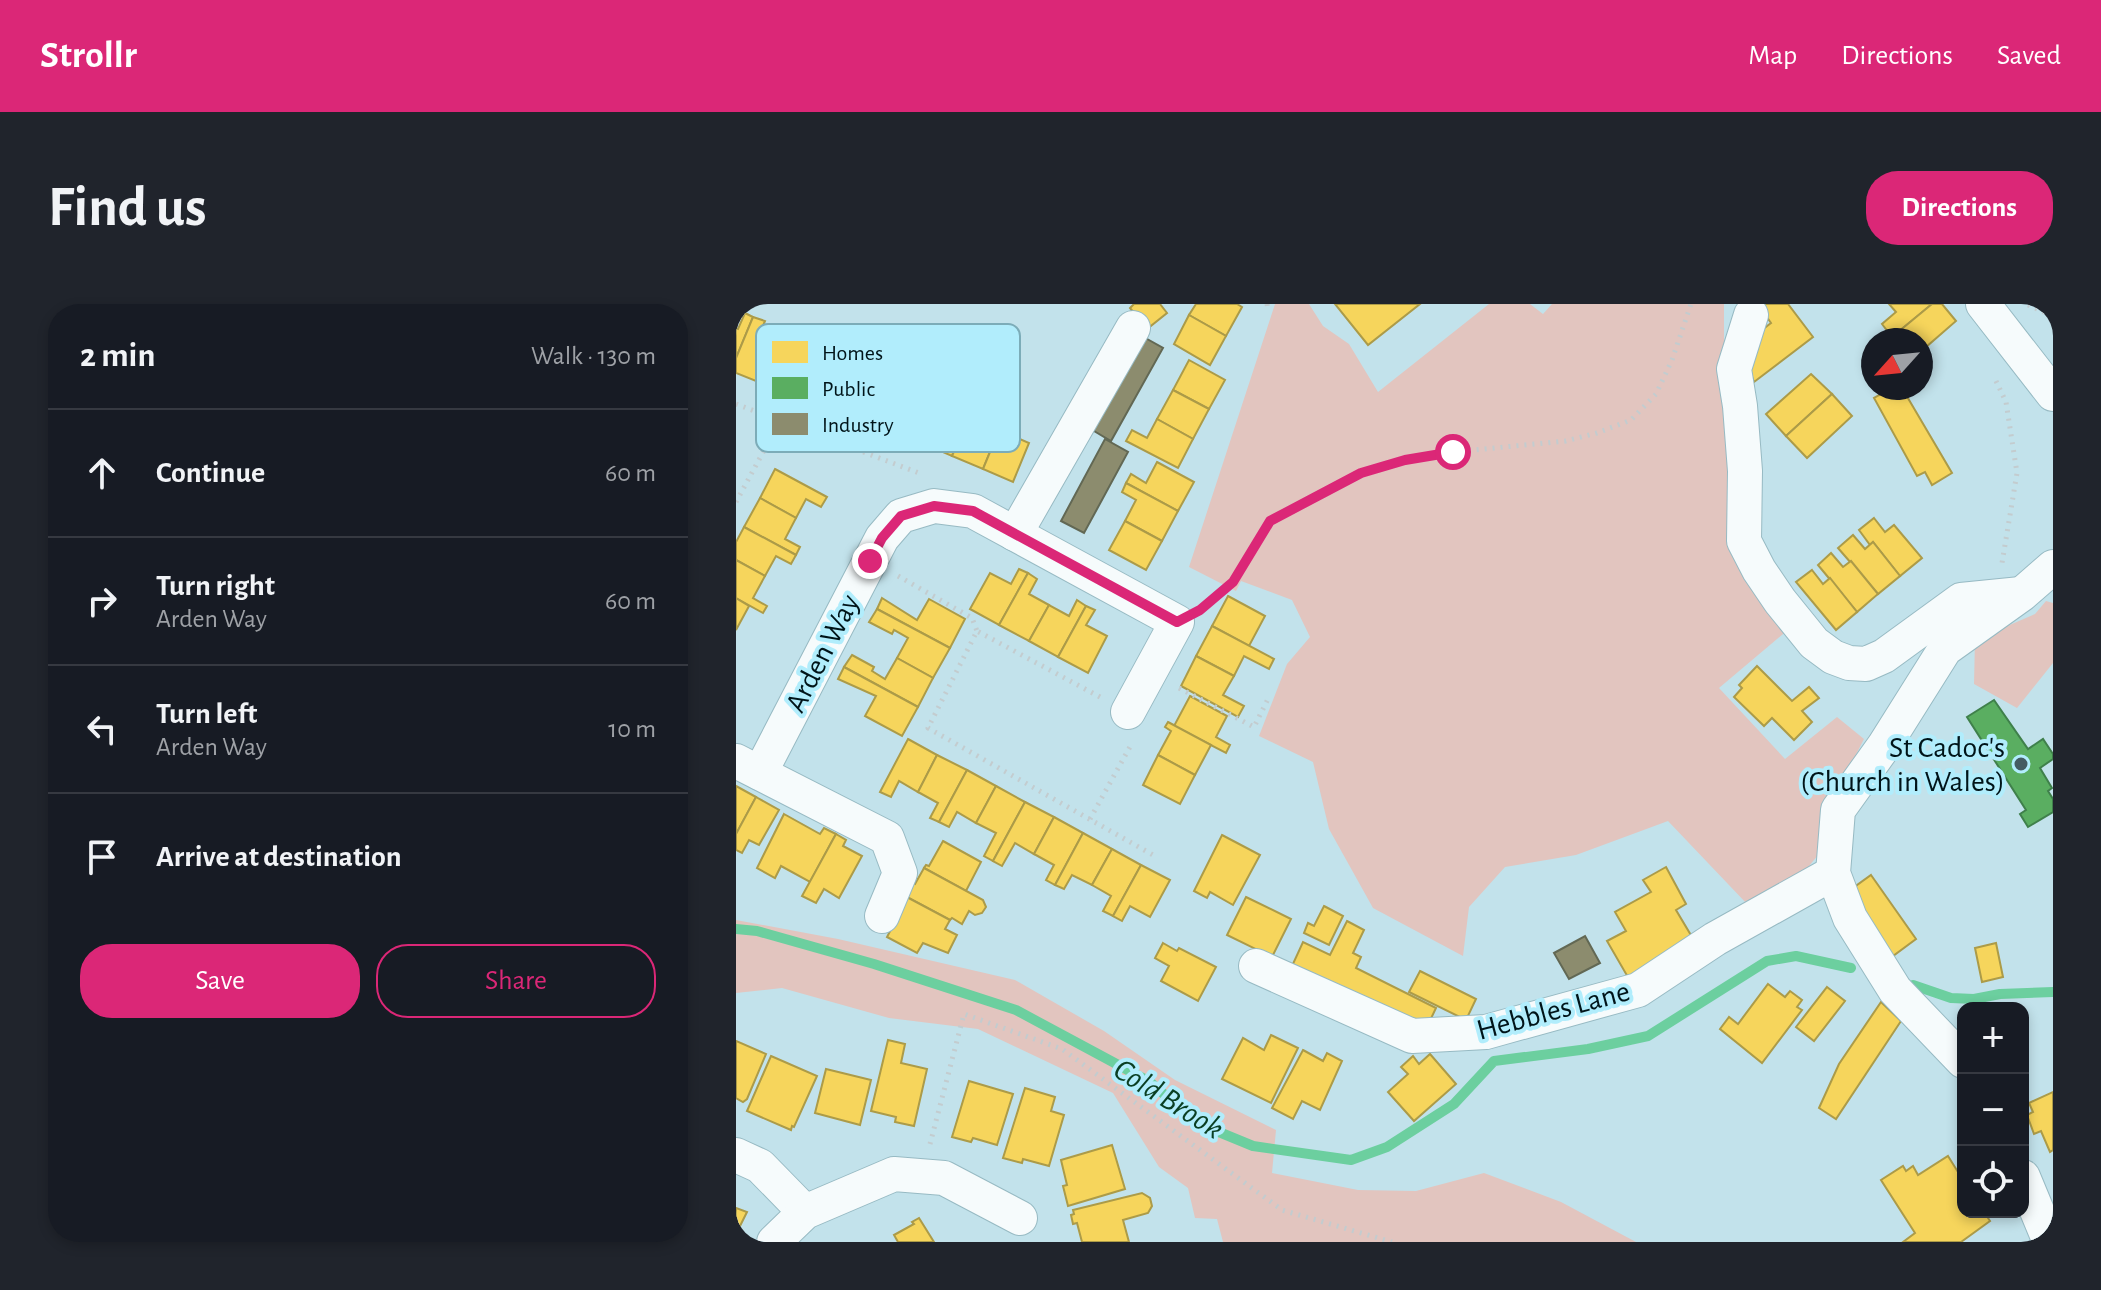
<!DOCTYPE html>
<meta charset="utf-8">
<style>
:root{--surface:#171b24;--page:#20242c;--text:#f1f3f6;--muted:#9ea1a6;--line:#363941;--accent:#db2777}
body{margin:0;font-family:"Alegreya Sans",sans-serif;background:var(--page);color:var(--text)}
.controls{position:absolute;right:24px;bottom:24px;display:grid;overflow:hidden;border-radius:16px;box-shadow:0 4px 12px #0003}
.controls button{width:72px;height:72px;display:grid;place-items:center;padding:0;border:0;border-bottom:2px solid var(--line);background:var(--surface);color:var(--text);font:40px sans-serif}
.compass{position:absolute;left:1125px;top:24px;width:72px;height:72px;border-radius:50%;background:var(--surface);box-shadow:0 4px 12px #0003;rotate:243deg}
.stop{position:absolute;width:24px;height:24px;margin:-18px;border:6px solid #db2777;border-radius:50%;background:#fff}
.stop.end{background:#db2777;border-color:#fff;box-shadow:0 2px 8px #0008}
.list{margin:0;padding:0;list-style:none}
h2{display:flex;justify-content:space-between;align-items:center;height:104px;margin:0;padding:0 32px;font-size:34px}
h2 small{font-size:26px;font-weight:400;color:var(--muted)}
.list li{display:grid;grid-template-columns:52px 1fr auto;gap:24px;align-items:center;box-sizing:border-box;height:128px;padding:0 32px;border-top:2px solid var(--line)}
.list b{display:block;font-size:30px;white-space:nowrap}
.list p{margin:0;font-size:26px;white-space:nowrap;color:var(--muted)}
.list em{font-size:26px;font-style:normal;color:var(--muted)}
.actions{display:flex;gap:16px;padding:24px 32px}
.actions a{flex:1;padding:18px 0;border:2px solid var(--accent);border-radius:32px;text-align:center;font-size:28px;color:var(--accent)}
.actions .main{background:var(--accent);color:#fff}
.icon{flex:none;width:44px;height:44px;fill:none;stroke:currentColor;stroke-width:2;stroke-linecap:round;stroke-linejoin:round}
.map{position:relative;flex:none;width:1317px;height:938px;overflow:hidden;border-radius:32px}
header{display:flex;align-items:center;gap:48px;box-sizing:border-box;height:112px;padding:0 40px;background:var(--accent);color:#fff}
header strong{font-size:38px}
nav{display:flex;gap:44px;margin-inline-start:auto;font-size:28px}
.intro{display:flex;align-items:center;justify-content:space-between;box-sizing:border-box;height:192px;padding:0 48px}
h1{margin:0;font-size:56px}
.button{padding:20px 36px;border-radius:32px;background:var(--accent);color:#fff;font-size:28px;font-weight:700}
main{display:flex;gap:48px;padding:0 48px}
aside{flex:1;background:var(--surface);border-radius:32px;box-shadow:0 4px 12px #0003}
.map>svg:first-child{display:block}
</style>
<header>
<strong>Strollr</strong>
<nav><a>Map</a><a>Directions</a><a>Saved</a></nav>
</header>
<div class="intro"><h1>Find us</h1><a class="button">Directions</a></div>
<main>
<aside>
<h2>2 min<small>Walk · 130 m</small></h2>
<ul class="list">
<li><svg class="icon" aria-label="ahead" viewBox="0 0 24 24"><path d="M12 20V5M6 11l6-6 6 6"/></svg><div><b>Continue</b></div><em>60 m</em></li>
<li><svg class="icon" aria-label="right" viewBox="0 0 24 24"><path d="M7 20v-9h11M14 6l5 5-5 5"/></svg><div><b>Turn right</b><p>Arden Way</p></div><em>60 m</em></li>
<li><svg class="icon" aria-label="left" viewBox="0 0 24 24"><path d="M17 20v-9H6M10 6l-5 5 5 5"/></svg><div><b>Turn left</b><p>Arden Way</p></div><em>10 m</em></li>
<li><svg class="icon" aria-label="arrive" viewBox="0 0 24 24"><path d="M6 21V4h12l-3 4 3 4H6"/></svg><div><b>Arrive at destination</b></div></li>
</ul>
<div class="actions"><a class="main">Save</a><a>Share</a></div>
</aside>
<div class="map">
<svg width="1317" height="938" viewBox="0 0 1317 938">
<rect width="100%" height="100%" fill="#c2e2eb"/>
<g fill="#e2c5bf">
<polygon points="539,0 573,0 587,22 613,40 642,88 753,0 794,0 807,10 816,0 988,0 988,59 999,183 1053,325 983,384 1049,455 1101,413 1128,435 1090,509 1083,550 1068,568 1012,601 932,517 840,551 769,563 733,603 727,652 637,604 593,525 577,458 523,432 551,360 574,333 556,296 505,277 500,287 453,263"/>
<polygon points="1310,297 1317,299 1317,359 1281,404 1238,380 1239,336 1299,310"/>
<polygon points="0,616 102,635 279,676 368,727 439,776 540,826 536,869 622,886 680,887 748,869 825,898 900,938 487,938 481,915 459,914 452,884 423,863 377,789 242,725 153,714 46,684 0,689"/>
</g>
<g fill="#f6d55c" stroke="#ac9b48" stroke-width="2">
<polygon points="398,0 424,0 431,9 411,25 394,4"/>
<polygon points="460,0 501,0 506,3 490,32 453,11"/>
<polygon points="599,0 684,0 632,41"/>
<polygon points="1026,0 1052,0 1077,33 1018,78 1010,59 1010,38 1035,19 1023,2"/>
<polygon points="1153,0 1196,0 1156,33 1146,20 1160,8"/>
<polygon points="1196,0 1206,0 1220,17 1190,43 1182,34 1159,36 1156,33"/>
<polygon points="9,9 17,13 0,54 0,24 2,25"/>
<polygon points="453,11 490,32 474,61 438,40"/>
<polygon points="17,13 29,17 22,33 41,42 25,79 0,69 0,54"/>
<polygon points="453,56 489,76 473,105 437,86"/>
<polygon points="1075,70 1096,90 1050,132 1030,110"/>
<polygon points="1156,84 1166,84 1216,169 1196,181 1189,168 1181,172 1138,94"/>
<polygon points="437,86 473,105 457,135 421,115"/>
<polygon points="1096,90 1116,112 1071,154 1050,132"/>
<polygon points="229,93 239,98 216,152 186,139 202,100 223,109"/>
<polygon points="239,98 249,102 242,117 263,126 247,165 216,152"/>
<polygon points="421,115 457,135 442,164 390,137 396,126 411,134"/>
<polygon points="263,126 293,139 277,178 247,165"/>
<polygon points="421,158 458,178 442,207 390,179 395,170 410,179"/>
<polygon points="39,165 91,193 85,203 70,195 60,214 24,194"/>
<polygon points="390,179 442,207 426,237 389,217 400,196 386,188"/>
<polygon points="24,194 60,214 49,235 64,243 60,251 8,223"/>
<polygon points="1138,214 1149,228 1158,221 1186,254 1164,272 1137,238 1134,241 1123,226"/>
<polygon points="389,217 426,237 410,266 373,246"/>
<polygon points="8,223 60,251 55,260 40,252 29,272 0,256 0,238"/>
<polygon points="1117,231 1129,245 1137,238 1164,272 1142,290 1102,244"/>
<polygon points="1095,249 1107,263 1115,257 1142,290 1121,308 1082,261"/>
<polygon points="0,256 29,272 17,294 31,302 27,309 0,294"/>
<polygon points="283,265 292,269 263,321 234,305 254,269 275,280"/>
<polygon points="1076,266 1087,280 1094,274 1121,308 1100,326 1060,278"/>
<polygon points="292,269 301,275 293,290 313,301 293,337 263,321"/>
<polygon points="492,292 529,312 513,342 476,322"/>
<polygon points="0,294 13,302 0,326"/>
<polygon points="146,294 181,316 193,295 229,315 214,344 141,305"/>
<polygon points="341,296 350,302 322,353 293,337 313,301 333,312"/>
<polygon points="350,302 359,306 350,321 371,332 352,369 322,353"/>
<polygon points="141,305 214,344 197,374 161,354 172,334 158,326 156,330 133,318"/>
<polygon points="476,322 538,355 533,365 508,352 498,372 460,352"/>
<polygon points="116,351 138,363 136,367 149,375 161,354 197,374 182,403 108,363"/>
<polygon points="460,352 498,372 487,391 508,402 502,413 445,382"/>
<polygon points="1021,362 1056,397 1073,383 1083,394 1066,407 1076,418 1058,436 1036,414 1028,422 998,393 1006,384 1003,381"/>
<polygon points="108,363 182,403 166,432 129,412 140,392 102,375"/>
<polygon points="454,392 491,412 480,433 494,441 490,449 438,422"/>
<polygon points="432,418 475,441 459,471 422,451 435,427 429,423"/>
<polygon points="172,435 201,451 182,488 163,477 155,493 144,488"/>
<polygon points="201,451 231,466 203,518 194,514 202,499 182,488"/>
<polygon points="422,451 459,471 444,500 407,481"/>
<polygon points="231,466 260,482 240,519 221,508 213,523 203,518"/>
<polygon points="0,482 20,493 0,530"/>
<polygon points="260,482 289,498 257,557 248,552 260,529 240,519"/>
<polygon points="20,493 43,506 23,541 13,536 6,549 0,546 0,530"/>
<polygon points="289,498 318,513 298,550 279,539 266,562 257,557"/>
<polygon points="48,510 84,530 88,524 100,530 74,578 45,562 39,574 21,564"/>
<polygon points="318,513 347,529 319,581 310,576 318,561 298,550"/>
<polygon points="347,529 376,545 356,581 336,571 328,585 319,581"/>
<polygon points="100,530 110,536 107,542 126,552 103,594 88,585 80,599 66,592"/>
<polygon points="486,531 524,551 497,601 474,588 471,594 458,587"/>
<polygon points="207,537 245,558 230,587 188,564 190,561 193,562"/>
<polygon points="376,545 405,561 377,612 367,607 375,592 356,581"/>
<polygon points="405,561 434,576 414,613 394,602 386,617 377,612"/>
<polygon points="930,563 950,600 940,606 959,638 893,675 871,637 890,627 879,608 915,588 907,576"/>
<polygon points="188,564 247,596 250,603 246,609 239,611 233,607 226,620 216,614 214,616 167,591 174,578 179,580"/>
<polygon points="1135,571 1180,635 1157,652 1120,596 1117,584"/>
<polygon points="167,591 214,616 209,625 221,631 212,649 187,639 181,649 151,633 166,604"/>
<polygon points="510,593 555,615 536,653 491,631"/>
<polygon points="588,602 607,612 593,641 568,629 572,619 578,622"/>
<polygon points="611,617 628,626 617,649 625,653 620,664 700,704 689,727 556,662 567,638 594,651"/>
<polygon points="427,639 441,647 443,644 480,663 462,697 425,677 433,662 419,654"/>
<polygon points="1260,639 1267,673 1246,678 1239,644"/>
<polygon points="684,667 740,695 730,716 673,688"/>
<polygon points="1032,680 1049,693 1054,687 1066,696 1061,703 1066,706 1026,759 984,725 993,713 1002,720"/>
<polygon points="1091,683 1109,697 1078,737 1060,723"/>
<polygon points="1145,698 1165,717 1100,815 1083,804 1103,760"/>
<polygon points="535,731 562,744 535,799 486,775 507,734 528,746"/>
<polygon points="152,736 169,740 165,759 191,765 178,822 159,818 160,813 135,807"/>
<polygon points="0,737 30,750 11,795 7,798 0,794"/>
<polygon points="567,746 587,757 591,749 606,757 584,806 566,797 557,815 536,804"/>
<polygon points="694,750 720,780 678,817 652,788 672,770 665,763 677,752 683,760"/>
<polygon points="35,752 81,772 58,823 56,822 55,826 11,807"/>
<polygon points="90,765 135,776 124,821 79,809"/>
<polygon points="233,777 277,790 261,841 237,834 235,838 216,833"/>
<polygon points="289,784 319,793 315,807 328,811 313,862 287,855 286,859 267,854"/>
<polygon points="1317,788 1317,846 1314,848 1305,827 1298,830 1291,811 1297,808 1293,799"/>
<polygon points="376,841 389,885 332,902 327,882 331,881 325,856"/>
<polygon points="1212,852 1227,876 1227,908 1248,908 1254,917 1225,938 1167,938 1179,929 1145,876 1167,862 1170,867 1177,862 1182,871"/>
<polygon points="406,889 414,894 416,902 412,909 387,916 393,938 346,938 341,919 337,920 335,911 338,910 337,906"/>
<polygon points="0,904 11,908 0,930"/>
<polygon points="183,914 198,938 162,938 158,931 178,920 176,918"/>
</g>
<polygon fill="#5aae61" stroke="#3f804b" stroke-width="2" points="1258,396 1292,445 1307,435 1317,450 1317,455 1304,464 1316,484 1312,487 1317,495 1317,508 1292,523 1284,510 1290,506 1231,413"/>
<g fill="#8c8c6e" stroke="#626854" stroke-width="2">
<polygon points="404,31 427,44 375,137 353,124"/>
<polygon points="369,135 392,148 348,229 325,217"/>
<polygon points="849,632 864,659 833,675 818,649"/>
</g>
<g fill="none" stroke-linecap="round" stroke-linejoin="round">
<g stroke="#6ccf9f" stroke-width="10">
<polyline points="0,625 21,627 138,660 280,706 414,778 461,819 517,842 615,856 651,843 718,800 758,757 852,745 912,732 1031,657 1060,652 1115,664"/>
<polyline points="1177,681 1215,694 1238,695 1264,690 1317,688"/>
</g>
<defs>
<g id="minor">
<polyline points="1247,0 1317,90"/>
<polyline points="1015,11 998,65 1004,102 1009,167 1008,237 1023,266 1044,297 1078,339 1097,353 1113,359 1130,360 1148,352 1225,296 1285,290"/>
<polyline points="279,230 397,24"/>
<polyline points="0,457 151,534 164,569 146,612"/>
<polyline points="24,469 146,234 165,212 198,202 237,207 441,318 392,408"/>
<polyline points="520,662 676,732 750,728 902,686 979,635 1097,569"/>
<polyline points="1227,757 1159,686 1114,614 1097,569 1102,506 1148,442 1209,345 1286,290 1317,263"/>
<polyline points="0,851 24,862 69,908"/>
<polyline points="1287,873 1314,938"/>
<polyline points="38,938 69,908 158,870 208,874 284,914"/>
</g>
</defs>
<use href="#minor" stroke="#97bac3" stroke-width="36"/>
<g stroke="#c3cccf" stroke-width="5" stroke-dasharray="2 6" stroke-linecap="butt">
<polyline points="531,0 532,7"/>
<polyline points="1292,1 1317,12"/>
<polyline points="1260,77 1270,98 1281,169 1266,259"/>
<polyline points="0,100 183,169"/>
<polyline points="0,198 44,117"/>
<polyline points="162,272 236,314 241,327"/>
<polyline points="470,301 497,278 534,217 625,169 669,156 717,148 830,137 861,129 895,116 920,90 936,56 955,0"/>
<polyline points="443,384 518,423 533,393"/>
<polyline points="364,393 241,327 192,424 417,551"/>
<polyline points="354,515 395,441"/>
<polyline points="194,840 228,710 326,745 546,906 656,938"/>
</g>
<use href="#minor" stroke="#f6fbfc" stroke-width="34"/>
</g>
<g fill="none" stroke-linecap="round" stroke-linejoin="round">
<polyline stroke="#db2777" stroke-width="10" points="134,257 146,234 165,212 198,202 237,207 441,318 464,306 497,278 534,217 625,169 669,156 717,148"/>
</g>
<circle fill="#445c62" stroke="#b1edfc" stroke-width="3" cx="1285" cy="460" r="8"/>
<g text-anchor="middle" stroke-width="8" stroke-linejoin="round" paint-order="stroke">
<g font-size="30" fill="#001419" stroke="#b1edfc">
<text transform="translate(86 349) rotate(-63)" y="10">Arden Way</text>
<text transform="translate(817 706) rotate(-15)" y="10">Hebbles Lane</text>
</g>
<g font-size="30" fill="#001419" stroke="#b1edfc" text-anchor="end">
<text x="1269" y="453">St Cadoc's<tspan x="1269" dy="34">(Church in Wales)</tspan></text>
</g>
<g font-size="32" font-style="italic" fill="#0a3f23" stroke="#b1edfc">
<text transform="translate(433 794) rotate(32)" y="11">Cold Brook</text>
</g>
</g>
<rect x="20" y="20" width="264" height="128" rx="12" fill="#b1edfc" stroke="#7cacb8" stroke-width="2"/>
<rect x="36" y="37" width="36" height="22" fill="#f6d55c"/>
<rect x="36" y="73" width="36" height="22" fill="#5aae61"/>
<rect x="36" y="109" width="36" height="22" fill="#8c8c6e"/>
<g font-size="22" fill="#001419">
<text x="86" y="56">Homes</text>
<text x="86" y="92">Public</text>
<text x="86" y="128">Industry</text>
</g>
</svg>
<div class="controls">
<button>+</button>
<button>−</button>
<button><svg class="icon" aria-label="locate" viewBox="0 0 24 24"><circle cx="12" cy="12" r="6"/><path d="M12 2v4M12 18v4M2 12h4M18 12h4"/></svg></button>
</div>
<svg class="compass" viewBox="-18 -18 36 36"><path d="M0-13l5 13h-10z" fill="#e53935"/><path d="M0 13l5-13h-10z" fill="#9ea1a6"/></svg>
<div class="stop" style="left:717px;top:148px"></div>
<div class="stop end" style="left:134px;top:257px"></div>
</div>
</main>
